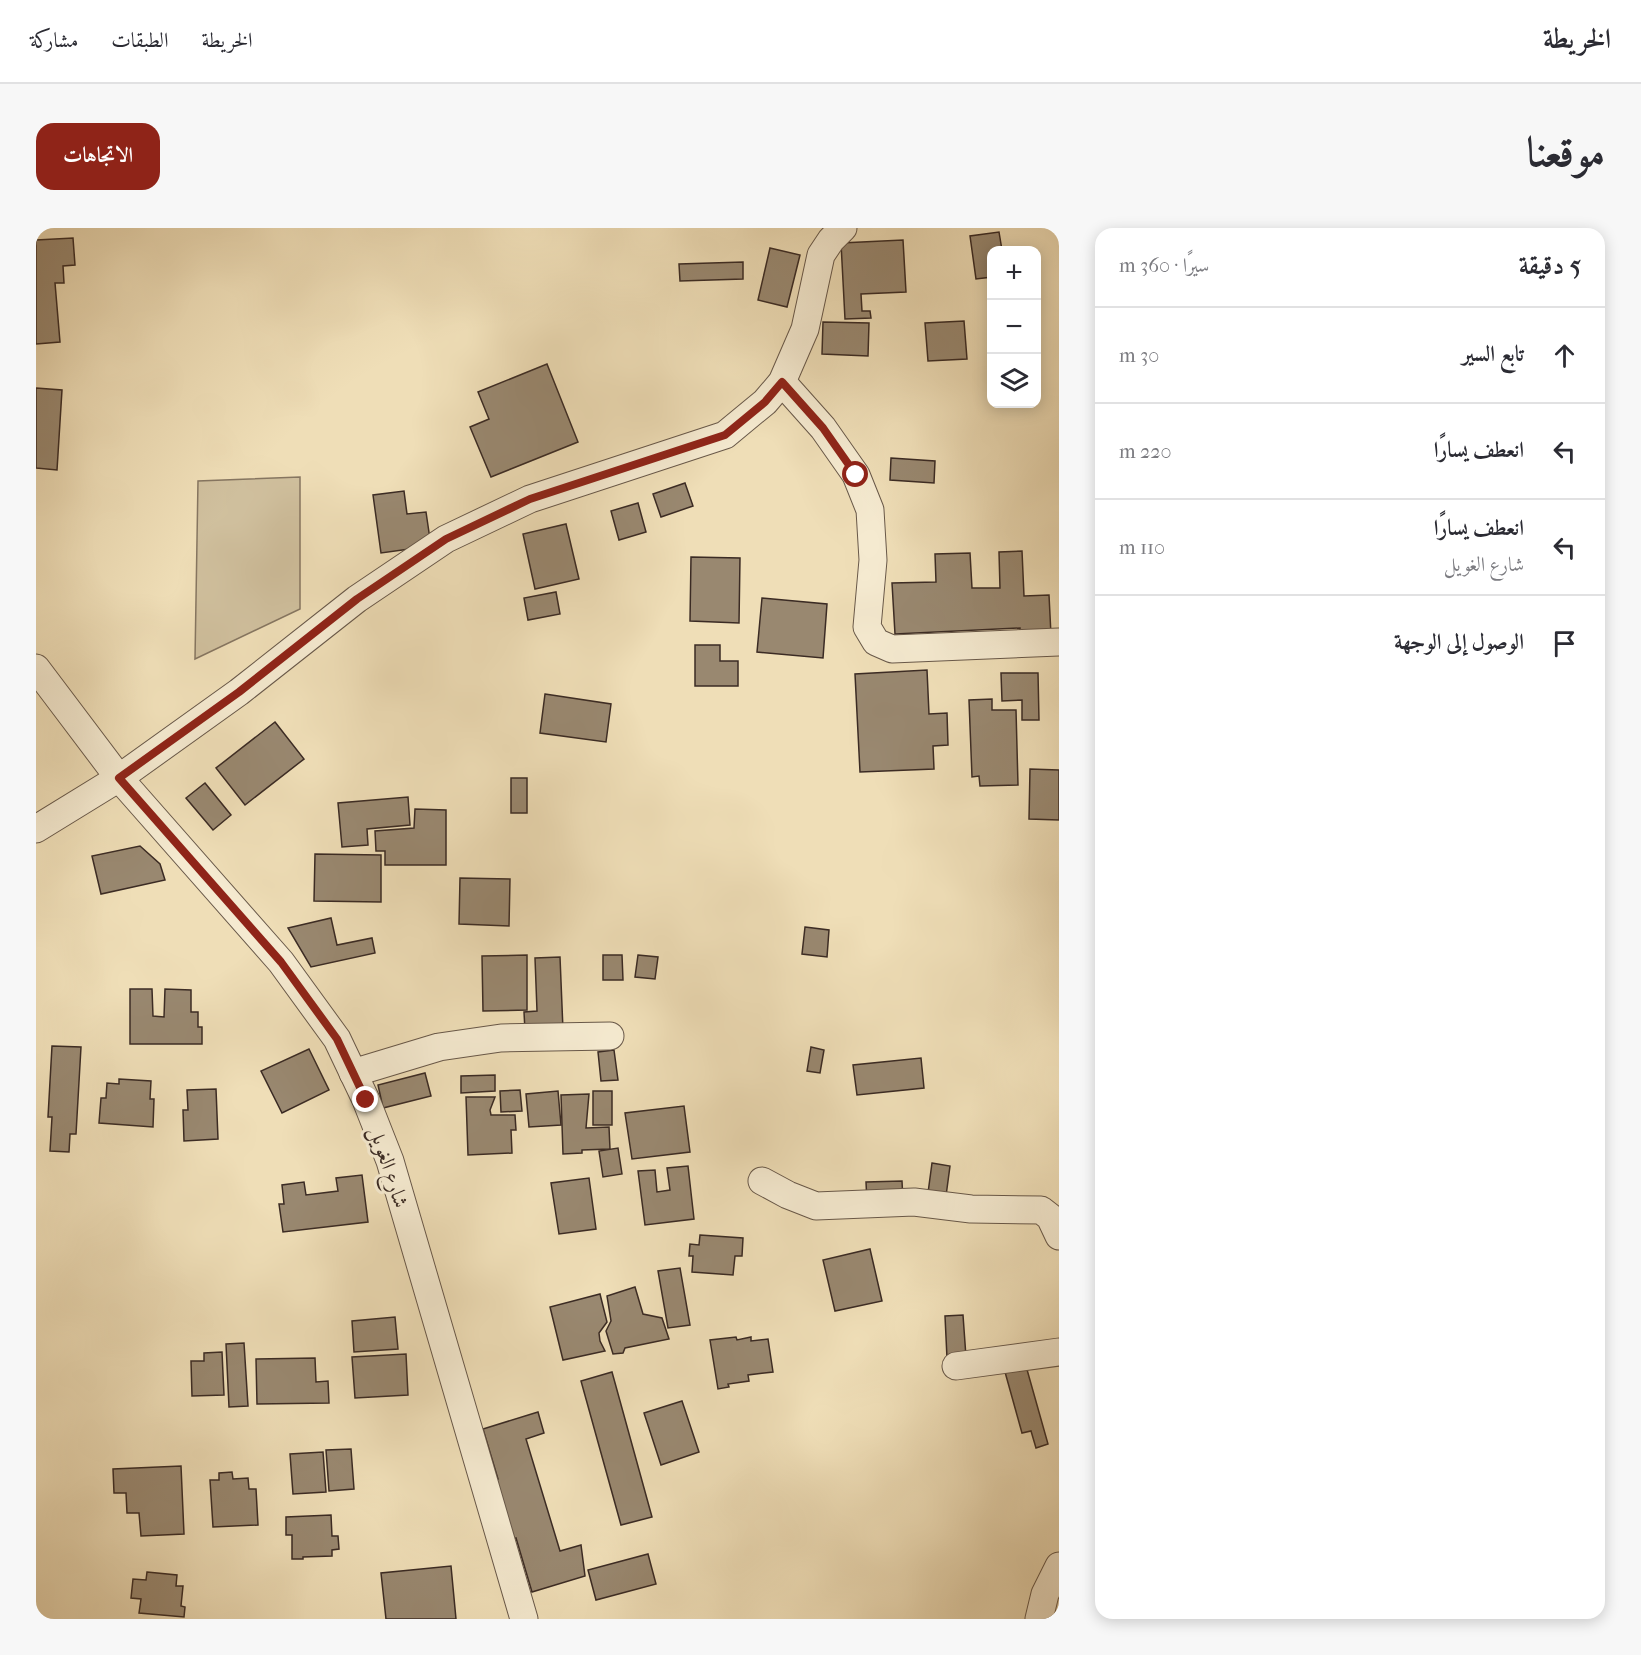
<!DOCTYPE html>
<html lang="ar">
<meta charset="utf-8">
<style>
:root{--surface:#fff;--page:#f7f7f7;--text:#2b2b33;--muted:#7c7c81;--line:#e1e1e2;--accent:#8f2418}
body{margin:0;font-family:"IM FELL French Canon",Amiri,serif;background:var(--page);color:var(--text);direction:rtl}
.controls{position:absolute;right:18px;top:18px;display:grid;overflow:hidden;border-radius:12px;box-shadow:0 3px 15px #0003}
.controls button{width:54px;height:54px;display:grid;place-items:center;padding:0;border:0;border-bottom:2px solid var(--line);background:var(--surface);color:var(--text);font:30px sans-serif}
.stop{position:absolute;width:18px;height:18px;margin:-14px;border:4px solid #8f2418;border-radius:50%;background:#fff}
.stop.end{background:#8f2418;border-color:#fff;box-shadow:0 2px 6px #0008}
.list{margin:0;padding:0;list-style:none}
h2{display:flex;justify-content:space-between;align-items:center;height:78px;margin:0;padding:0 24px;font-size:26px}
h2 small{font-size:20px;font-weight:400;color:var(--muted)}
.list li{display:grid;grid-template-columns:39px 1fr auto;gap:18px;align-items:center;box-sizing:border-box;height:96px;padding:0 24px;border-top:2px solid var(--line)}
.list b{display:block;font-size:22px;white-space:nowrap}
.list p{margin:0;font-size:20px;white-space:nowrap;color:var(--muted)}
.list em{font-size:20px;font-style:normal;color:var(--muted)}
.icon{flex:none;width:33px;height:33px;fill:none;stroke:currentColor;stroke-width:2;stroke-linecap:round;stroke-linejoin:round}
.map{position:relative;flex:none;width:1023px;height:1391px;overflow:hidden;direction:ltr;border-radius:18px}
header{display:flex;align-items:center;gap:36px;box-sizing:border-box;height:84px;padding:0 30px;background:var(--surface);border-bottom:2px solid var(--line)}
header strong{font-size:28px}
nav{display:flex;gap:33px;margin-inline-start:auto;font-size:21px}
.intro{display:flex;align-items:center;justify-content:space-between;box-sizing:border-box;height:144px;padding:0 36px}
h1{margin:0;font-size:42px}
.button{padding:15px 27px;border-radius:18px;background:var(--accent);color:#fff;font-size:21px;font-weight:700}
main{display:flex;gap:36px;padding:0 36px}
aside{flex:1;background:var(--surface);border-radius:18px;box-shadow:0 3px 15px #0003}
.map>svg:first-child{display:block}
</style>
<header>
<strong>الخريطة</strong>
<nav><a>الخريطة</a><a>الطبقات</a><a>مشاركة</a></nav>
</header>
<div class="intro"><h1>موقعنا</h1><a class="button">الاتجاهات</a></div>
<main>
<aside>
<h2>5 دقيقة<small>سيرًا · 360 m</small></h2>
<ul class="list">
<li><svg class="icon" aria-label="ahead" viewBox="0 0 24 24"><path d="M12 20V5M6 11l6-6 6 6"/></svg><div><b>تابع السير</b></div><em>30 m</em></li>
<li><svg class="icon" aria-label="left" viewBox="0 0 24 24"><path d="M17 20v-9H6M10 6l-5 5 5 5"/></svg><div><b>انعطف يسارًا</b></div><em>220 m</em></li>
<li><svg class="icon" aria-label="left" viewBox="0 0 24 24"><path d="M17 20v-9H6M10 6l-5 5 5 5"/></svg><div><b>انعطف يسارًا</b><p>شارع الغويل</p></div><em>110 m</em></li>
<li><svg class="icon" aria-label="arrive" viewBox="0 0 24 24"><path d="M6 21V4h12l-3 4 3 4H6"/></svg><div><b>الوصول إلى الوجهة</b></div></li>
</ul>
</aside>
<div class="map">
<svg width="1023" height="1391" viewBox="0 0 1023 1391">
<rect width="100%" height="100%" fill="#efdeb7"/>
<filter id="stains"><feTurbulence type="fractalNoise" baseFrequency=".00333" numOctaves="4"/><feColorMatrix values="0 0 0 0 .2 0 0 0 0 .09 0 0 0 0 .02 0 0 0 .5 -.17"/></filter>
<radialGradient id="worn" r=".72"><stop offset=".6" stop-color="#630" stop-opacity="0"/><stop offset="1" stop-color="#630" stop-opacity=".3"/></radialGradient>
<polygon fill="#d0c09e" stroke="#867661" stroke-width="1.5" points="264,249 264,381 159,431 162,253"/>
<g fill="#998870" stroke="#3b2b24" stroke-width="1.5">
<polygon points="963,4 966,22 956,22 956,49 940,51 934,8"/>
<polygon points="37,10 39,37 27,38 28,55 19,55 24,114 0,116 0,12"/>
<polygon points="867,12 870,64 825,66 826,83 834,83 835,90 809,91 805,15"/>
<polygon points="734,20 764,27 751,79 722,72"/>
<polygon points="707,34 707,51 644,53 643,36"/>
<polygon points="928,93 931,131 892,133 889,95"/>
<polygon points="787,94 833,95 832,128 786,126"/>
<polygon points="511,136 542,214 455,249 434,199 453,191 442,164"/>
<polygon points="0,160 26,162 21,242 0,240"/>
<polygon points="855,230 899,233 898,255 854,252"/>
<polygon points="649,255 657,278 625,289 617,266"/>
<polygon points="368,263 371,286 390,284 395,318 345,325 337,267"/>
<polygon points="602,275 610,304 583,312 575,283"/>
<polygon points="530,296 543,351 499,361 487,306"/>
<polygon points="986,323 988,368 1013,367 1015,407 984,409 984,400 859,406 856,355 900,354 899,326 934,325 936,360 964,360 963,324"/>
<polygon points="655,329 704,330 703,395 654,393"/>
<polygon points="520,364 524,386 492,392 488,370"/>
<polygon points="726,370 791,376 787,430 721,424"/>
<polygon points="659,417 684,417 684,433 702,433 702,458 659,458"/>
<polygon points="891,442 893,486 911,485 912,517 897,518 898,541 824,544 819,446"/>
<polygon points="965,445 1002,445 1003,492 986,492 986,472 966,473"/>
<polygon points="509,466 575,476 570,514 504,505"/>
<polygon points="956,471 956,482 980,482 982,557 944,558 943,548 936,549 933,472"/>
<polygon points="239,494 268,531 209,577 180,540"/>
<polygon points="994,541 1023,542 1023,592 993,591"/>
<rect x="475" y="550" width="16" height="35"/>
<polygon points="169,555 195,587 177,602 150,570"/>
<polygon points="372,569 374,597 331,601 332,617 306,619 302,575"/>
<polygon points="379,581 410,582 410,637 349,637 349,623 340,623 339,603 378,600"/>
<polygon points="104,618 124,636 129,652 65,666 56,628"/>
<polygon points="279,626 345,627 345,674 278,673"/>
<polygon points="424,650 474,651 473,698 423,696"/>
<polygon points="295,690 301,717 336,710 339,725 275,739 252,700"/>
<polygon points="769,699 793,702 791,729 766,726"/>
<polygon points="491,727 491,782 447,783 446,728"/>
<polygon points="567,727 586,727 587,752 567,752"/>
<polygon points="602,727 622,729 619,751 599,749"/>
<polygon points="524,729 527,802 489,803 488,784 501,783 499,730"/>
<polygon points="94,761 116,761 117,788 128,789 129,761 155,762 155,784 162,784 162,799 166,799 166,816 94,816"/>
<polygon points="16,818 45,819 40,906 34,906 33,924 14,923 16,889 12,889"/>
<polygon points="775,819 788,822 784,845 771,843"/>
<polygon points="273,821 293,862 246,885 225,843"/>
<polygon points="578,822 582,852 565,853 562,824"/>
<polygon points="885,830 888,860 821,867 817,837"/>
<polygon points="389,845 395,868 347,880 342,857"/>
<polygon points="459,847 459,863 425,865 425,848"/>
<polygon points="83,851 115,853 114,871 118,871 117,899 63,895 65,870 70,870 71,855 83,856"/>
<polygon points="180,861 182,911 148,913 147,882 152,882 151,862"/>
<polygon points="484,862 486,883 465,884 464,863"/>
<polygon points="522,863 525,897 493,899 490,866"/>
<rect x="557" y="863" width="19" height="34"/>
<polygon points="553,866 550,900 573,899 574,921 546,922 546,925 527,926 525,867"/>
<polygon points="430,869 459,869 454,882 455,887 479,887 480,902 475,902 476,925 432,927"/>
<polygon points="648,878 654,924 596,931 589,885"/>
<polygon points="582,920 586,946 567,949 563,923"/>
<polygon points="896,935 914,938 910,968 892,965"/>
<polygon points="652,938 658,991 609,997 602,943 619,942 621,964 634,962 631,940"/>
<polygon points="326,947 332,994 247,1004 243,976 248,976 246,957 268,954 270,967 302,963 300,950"/>
<polygon points="553,950 560,1001 523,1006 515,955"/>
<polygon points="866,953 867,973 831,974 830,954"/>
<polygon points="664,1007 707,1010 706,1028 699,1028 697,1047 656,1044 657,1028 653,1028 654,1016 663,1017"/>
<polygon points="834,1021 846,1073 799,1083 787,1032"/>
<polygon points="644,1040 654,1097 632,1100 622,1043"/>
<polygon points="599,1059 607,1086 626,1090 633,1111 589,1120 587,1125 577,1126 570,1103 575,1093 571,1068"/>
<polygon points="564,1066 571,1094 563,1105 564,1113 569,1123 527,1132 514,1079"/>
<polygon points="927,1087 930,1129 911,1130 909,1088"/>
<polygon points="359,1089 362,1121 318,1124 316,1093"/>
<polygon points="700,1109 701,1112 715,1109 715,1113 732,1111 737,1144 712,1147 713,1153 692,1156 693,1159 682,1161 674,1112"/>
<polygon points="208,1115 212,1178 193,1179 190,1116"/>
<polygon points="186,1124 188,1167 156,1168 155,1133 168,1133 168,1125"/>
<polygon points="370,1126 372,1167 319,1170 316,1129"/>
<polygon points="279,1130 280,1154 292,1153 293,1175 221,1176 220,1131"/>
<polygon points="990,1138 1012,1216 1000,1220 995,1203 986,1205 969,1144"/>
<polygon points="576,1144 616,1289 585,1297 545,1153"/>
<polygon points="646,1173 663,1224 625,1237 608,1185"/>
<polygon points="502,1184 508,1205 490,1211 524,1323 545,1317 549,1348 496,1364 480,1310 474,1312 457,1253 462,1251 447,1201"/>
<polygon points="315,1221 318,1261 293,1263 290,1222"/>
<polygon points="287,1224 290,1264 257,1266 254,1226"/>
<polygon points="145,1238 148,1306 105,1308 103,1285 91,1285 90,1265 78,1265 77,1241"/>
<polygon points="196,1244 197,1251 212,1250 213,1261 220,1261 222,1297 177,1299 174,1252 183,1252 183,1245"/>
<polygon points="295,1287 296,1308 302,1308 303,1321 296,1322 296,1328 267,1329 267,1331 256,1331 256,1307 250,1307 250,1289"/>
<polygon points="612,1326 620,1356 560,1372 552,1342"/>
<polygon points="415,1338 420,1391 350,1391 345,1345"/>
<polygon points="111,1344 141,1347 140,1358 147,1358 145,1378 149,1379 148,1389 103,1385 105,1371 95,1370 97,1351 110,1352"/>
</g>
<g fill="none" stroke-linecap="round" stroke-linejoin="round">
<defs>
<g id="minor">
<polyline points="746,154 787,200 820,247 834,282 837,332 831,399 840,414 856,421 1023,414"/>
<polyline points="0,440 83,550 245,734 301,811 330,872 354,933 488,1391"/>
<polyline points="0,601 83,550 203,464 321,371 410,311 494,271 689,207 729,174 746,154 769,101 785,27 795,12 807,0"/>
<polyline points="317,845 403,819 465,810 574,808"/>
<polyline points="726,953 752,967 780,978 878,974 935,981 1005,982 1014,989 1023,1008"/>
<polyline points="920,1138 1023,1124"/>
<polyline points="1003,1391 1009,1366 1023,1338"/>
</g>
</defs>
<use href="#minor" stroke="#685849" stroke-width="29"/>
<use href="#minor" stroke="#f5ead0" stroke-width="27"/>
</g>
<g fill="none" stroke-linecap="round" stroke-linejoin="round">
<polyline stroke="#8f2418" stroke-width="8" points="330,872 301,811 245,734 83,550 203,464 321,371 410,311 494,271 689,207 729,174 746,154 787,200 820,247"/>
</g>
<g text-anchor="middle" stroke-width="6" stroke-linejoin="round" paint-order="stroke">
<g font-size="21" fill="#3b2b24" stroke="#f5ead0">
<text transform="translate(353 939) rotate(72)" y="7">شارع الغويل</text>
</g>
</g>
<rect width="100%" height="100%" filter="url(#stains)"/>
<rect width="100%" height="100%" fill="url(#worn)"/>
</svg>
<div class="controls">
<button>+</button>
<button>−</button>
<button><svg class="icon" aria-label="layers" viewBox="0 0 24 24"><path d="M12 4l9 5-9 5-9-5zM3 14l9 5 9-5"/></svg></button>
</div>
<div class="stop" style="left:820px;top:247px"></div>
<div class="stop end" style="left:330px;top:872px"></div>
</div>
</main>
